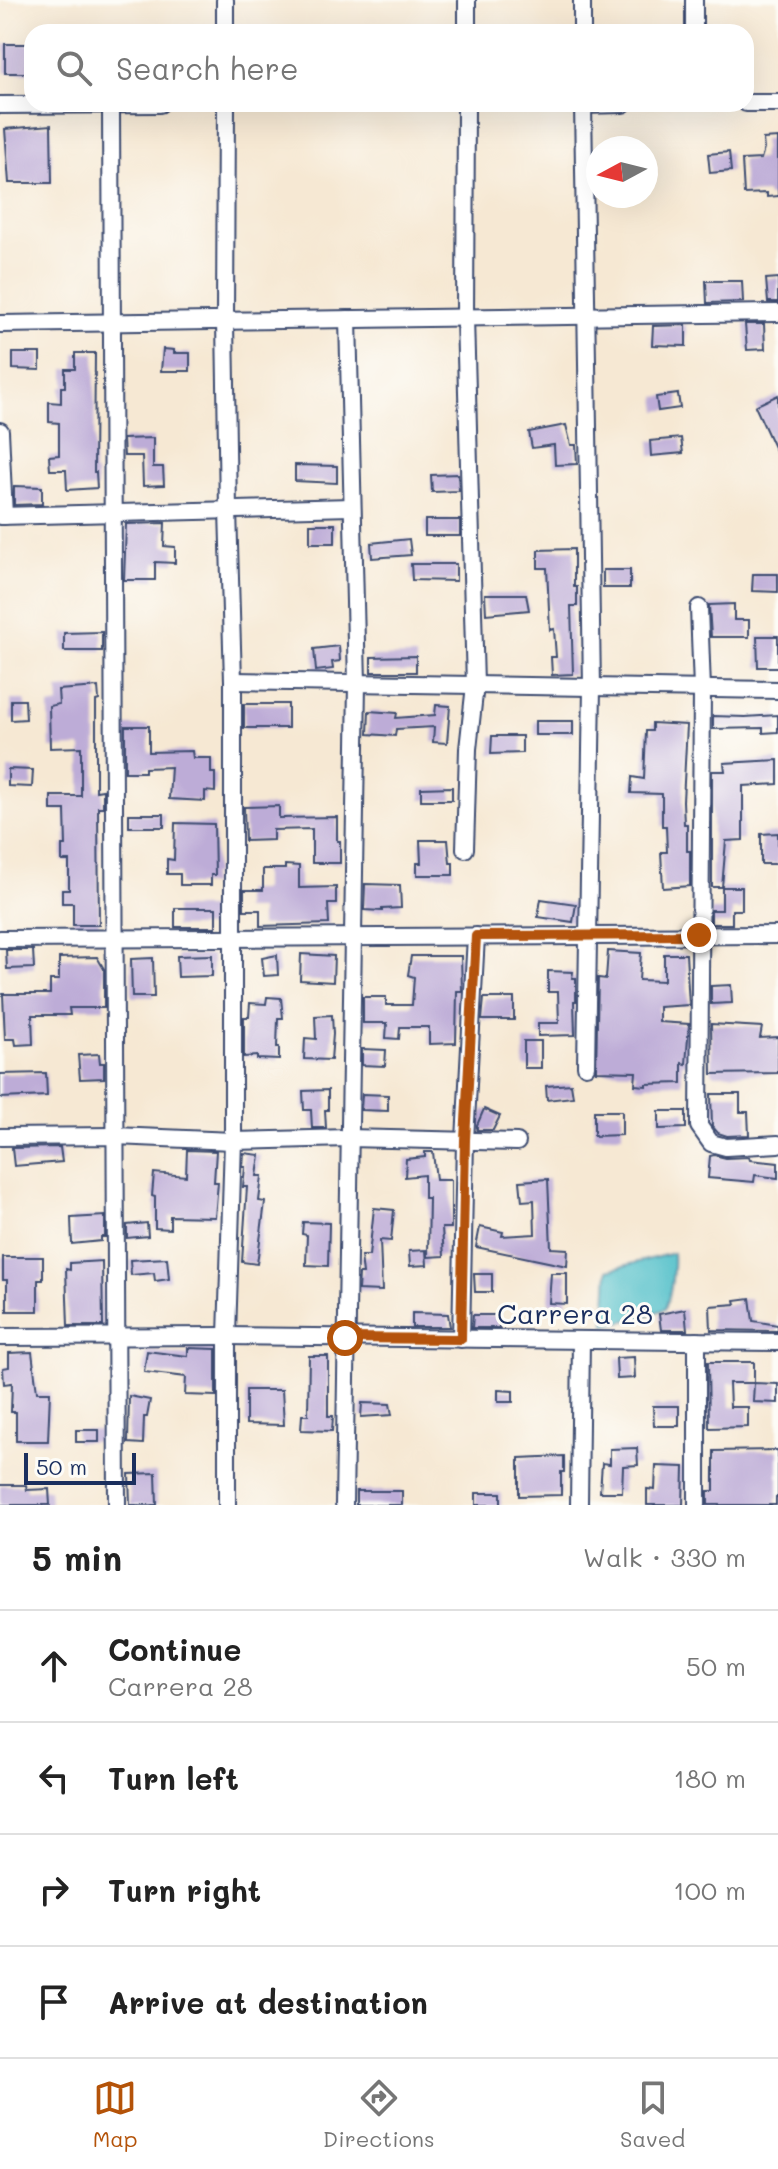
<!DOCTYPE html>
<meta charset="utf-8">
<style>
:root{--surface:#fff;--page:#f2f2f2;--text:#222;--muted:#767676;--line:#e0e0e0;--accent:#b45309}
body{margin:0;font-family:Mali,sans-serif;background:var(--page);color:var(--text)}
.compass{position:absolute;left:586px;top:136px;width:72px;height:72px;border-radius:50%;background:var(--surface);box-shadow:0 8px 32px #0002;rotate:263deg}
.scale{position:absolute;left:24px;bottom:20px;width:112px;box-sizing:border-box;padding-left:8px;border:4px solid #1b2f5e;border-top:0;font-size:22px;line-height:28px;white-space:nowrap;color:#1b2f5e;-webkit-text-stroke:6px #fdfcf7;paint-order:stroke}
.stop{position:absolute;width:24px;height:24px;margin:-18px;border:6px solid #b45309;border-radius:50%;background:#fff}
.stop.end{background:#b45309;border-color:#fff;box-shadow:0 2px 8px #0008}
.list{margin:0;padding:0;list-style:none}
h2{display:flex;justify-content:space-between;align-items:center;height:104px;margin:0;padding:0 32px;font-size:34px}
h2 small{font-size:26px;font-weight:400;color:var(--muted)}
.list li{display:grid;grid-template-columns:52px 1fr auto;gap:24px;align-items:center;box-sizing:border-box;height:112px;padding:0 32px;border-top:2px solid var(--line)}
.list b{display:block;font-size:30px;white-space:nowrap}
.list p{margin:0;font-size:26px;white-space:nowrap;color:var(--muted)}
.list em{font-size:26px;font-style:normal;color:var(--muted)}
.icon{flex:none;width:44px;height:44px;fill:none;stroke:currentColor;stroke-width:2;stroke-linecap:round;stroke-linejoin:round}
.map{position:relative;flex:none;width:778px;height:1505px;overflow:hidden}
.search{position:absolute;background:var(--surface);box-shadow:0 8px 32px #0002;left:24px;right:24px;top:24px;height:88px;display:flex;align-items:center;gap:20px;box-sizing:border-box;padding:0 28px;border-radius:24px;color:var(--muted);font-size:30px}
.sheet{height:552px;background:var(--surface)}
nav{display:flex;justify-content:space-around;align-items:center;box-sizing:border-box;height:112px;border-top:2px solid var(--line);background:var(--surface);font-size:22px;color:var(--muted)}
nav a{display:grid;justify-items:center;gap:4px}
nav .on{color:var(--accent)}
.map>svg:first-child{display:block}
</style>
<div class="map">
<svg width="778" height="1505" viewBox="0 0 778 1505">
<rect width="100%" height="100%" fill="#fdfcf7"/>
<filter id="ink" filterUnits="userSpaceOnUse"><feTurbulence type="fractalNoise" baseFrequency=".0125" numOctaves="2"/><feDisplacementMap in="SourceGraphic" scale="16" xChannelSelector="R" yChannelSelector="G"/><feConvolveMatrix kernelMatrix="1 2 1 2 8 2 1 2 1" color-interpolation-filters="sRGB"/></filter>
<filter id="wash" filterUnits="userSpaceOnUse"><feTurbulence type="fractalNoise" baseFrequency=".006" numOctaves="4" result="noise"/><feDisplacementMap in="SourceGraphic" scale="32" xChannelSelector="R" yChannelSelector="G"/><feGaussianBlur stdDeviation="1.8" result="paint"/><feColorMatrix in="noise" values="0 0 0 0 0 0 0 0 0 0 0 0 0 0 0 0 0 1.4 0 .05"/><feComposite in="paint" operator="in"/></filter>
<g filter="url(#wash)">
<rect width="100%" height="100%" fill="#f6e8d3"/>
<path fill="#51bfc9" stroke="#367794" stroke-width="2" d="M673 1253C674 1273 672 1290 665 1309L643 1317 605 1325 608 1270Z"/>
<g id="blocks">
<g fill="#bdacd7">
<rect x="5" y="44" width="27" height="29"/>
<polygon points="51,125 52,183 9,183 5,129"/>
<polygon points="778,138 778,196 767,197 767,193 744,194 742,160 761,159 764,149 763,139"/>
<polygon points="729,152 731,171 710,173 708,154"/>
<polygon points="778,278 778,302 768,302 766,279"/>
<polygon points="706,281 742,281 743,302 707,303"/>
<polygon points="745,324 764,324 765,349 747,350"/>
<polygon points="686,325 686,346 652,345 653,326"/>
<polygon points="163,349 174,350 174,353 190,353 190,371 161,371"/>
<polygon points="13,353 40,353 40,370 13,369"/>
<polygon points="75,353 95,353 94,472 96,472 97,488 67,490 66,470 50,470 49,456 59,455 59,423 49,422 49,402 61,403 61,387 65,387 65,369 75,369"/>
<polygon points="678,394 680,408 658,411 656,397"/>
<polygon points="778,395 778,456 755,406"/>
<polygon points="566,425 571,445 576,445 577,464 555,465 554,445 532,448 529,432"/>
<polygon points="153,438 153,467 163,467 164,485 143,486 142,456 124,456 123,439"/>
<polygon points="681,438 683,453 651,456 650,441"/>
<polygon points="295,465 337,466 337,483 295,481"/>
<polygon points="458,474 459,491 432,492 431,475"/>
<polygon points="14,486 42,487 42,504 14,505"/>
<rect x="425" y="520" width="35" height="16"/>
<polygon points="165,523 164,546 175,547 175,563 155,562 155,580 124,580 126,524"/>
<rect x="310" y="524" width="25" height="19"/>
<polygon points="409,539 411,555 372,558 371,543"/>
<polygon points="574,549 574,587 577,587 577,606 571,606 573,674 552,675 551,657 556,657 554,629 550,630 547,568 538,568 538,550"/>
<polygon points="411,564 456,564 456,581 412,580"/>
<rect x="603" y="570" width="27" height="18"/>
<polygon points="753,574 778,574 778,592 752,591"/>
<polygon points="485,594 526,594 529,610 486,614"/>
<polygon points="734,604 734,620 749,620 749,637 711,637 709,605"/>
<polygon points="102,632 102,651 64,651 64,633"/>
<polygon points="757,636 778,636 778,667 758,667"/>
<polygon points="339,646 340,661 332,662 333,669 316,671 314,649"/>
<polygon points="416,656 416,672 371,672 371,657"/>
<polygon points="98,687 99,700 96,701 96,791 103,790 103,807 98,807 99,925 73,925 73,903 62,903 62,890 69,890 69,861 62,861 62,845 66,845 65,810 51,810 51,796 81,796 81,747 50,748 49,706 59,704 58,690"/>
<polygon points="11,700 25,700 26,719 11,720"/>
<rect x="244" y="704" width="44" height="24"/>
<polygon points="436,705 450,706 447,743 433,742 434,727 396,729 395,736 368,734 369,711 397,713 396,718 435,715"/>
<polygon points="778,715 778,732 763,733 763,728 713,729 713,716 745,717"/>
<rect x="535" y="721" width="38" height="14"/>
<polygon points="652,723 687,725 683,801 684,824 687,824 687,851 690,851 690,886 663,888 661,852 667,852 666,826 662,826 662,794 631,793 632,777 644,779 646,731 652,731"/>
<polygon points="125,726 149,726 149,752 192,751 193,758 211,758 211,773 215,773 215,792 205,791 205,801 169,799 171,767 145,768 145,772 125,772"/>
<polygon points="492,736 522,736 522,753 491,754"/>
<polygon points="778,760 778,784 743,786 743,840 726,841 722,887 712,887 712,771 725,771 724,763"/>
<polygon points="8,769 33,770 32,787 8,786"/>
<polygon points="452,787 452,800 421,800 421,788"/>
<polygon points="279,806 279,818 337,817 337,841 340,841 340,863 312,863 312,829 273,830 273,840 245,841 244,807"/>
<rect x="129" y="814" width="35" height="13"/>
<polygon points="175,823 214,824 215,875 211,875 211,885 180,885 180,874 167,874 167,859 174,860"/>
<polygon points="778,833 778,864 761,864 761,834"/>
<polygon points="420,840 448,840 450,863 453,863 453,875 417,875 417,863 421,863"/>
<polygon points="285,865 299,866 299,888 336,887 336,904 328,904 329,924 260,926 260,910 244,910 244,890 263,890 263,869 285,869"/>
<polygon points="365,884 400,885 401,908 382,909 382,911 364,910"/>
<polygon points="722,887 742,887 742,910 732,910 732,924 711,924 711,910 722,910"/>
<polygon points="541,899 576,904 573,922 538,917"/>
<rect x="175" y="908" width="41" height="19"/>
<polygon points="6,950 33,950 34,968 7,969"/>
<polygon points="608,951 641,953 639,980 664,981 664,954 686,954 689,1005 659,1007 659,1022 689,1024 686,1064 682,1063 682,1083 646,1084 646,1086 635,1085 636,1072 596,1071 598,978 606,979"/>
<polygon points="301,954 334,956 333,982 300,980"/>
<polygon points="212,955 212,976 178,977 177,956"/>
<polygon points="277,955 278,975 264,976 262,958"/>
<polygon points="411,956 461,956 462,991 457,991 456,1043 429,1044 429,1027 400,1027 399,1039 386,1038 387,1023 363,1023 363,997 386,997 386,1005 412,1005 414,977 408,975"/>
<polygon points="97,957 104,969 104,1008 69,1008 70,1015 32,1015 33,1044 16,1045 15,1039 5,1039 3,994 50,994 50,980 59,980 59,958"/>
<polygon points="153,958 154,997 132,997 131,959"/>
<polygon points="548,971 573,972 572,978 576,978 576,1001 574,1001 575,1035 538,1036 538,1023 559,1023 558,992 548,992"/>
<polygon points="731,985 732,1003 711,1004 711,986"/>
<polygon points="267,997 281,998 283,1018 278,1018 277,1047 279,1047 279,1060 257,1059 257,1056 244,1057 244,1017 249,1017 250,1003 266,1004"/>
<polygon points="484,998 514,998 514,1020 482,1020"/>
<polygon points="332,1015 333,1034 331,1060 304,1059 305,1038 316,1039 315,1016"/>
<polygon points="711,1024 762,1027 760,1038 778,1037 778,1073 712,1074"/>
<rect x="524" y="1041" width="17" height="27"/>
<polygon points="362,1049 386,1050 385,1066 362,1065"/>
<polygon points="99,1054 100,1063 104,1063 104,1078 80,1079 78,1055"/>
<polygon points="46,1073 47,1096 0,1098 0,1074"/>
<polygon points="571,1084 573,1097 547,1100 546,1086"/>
<polygon points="328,1090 328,1110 325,1110 326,1128 312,1128 311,1110 304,1110 303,1091"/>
<polygon points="362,1094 388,1095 388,1111 361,1110"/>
<polygon points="711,1094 740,1094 740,1112 748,1112 749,1135 727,1136 718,1133 712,1126"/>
<polygon points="484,1109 500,1116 493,1130 477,1130 477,1125"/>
<polygon points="594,1111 622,1111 622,1135 594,1136"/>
<polygon points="659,1111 686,1111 686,1128 659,1129"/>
<polygon points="60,1147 62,1162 14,1166 12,1148"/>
<polygon points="187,1150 216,1151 214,1182 218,1182 215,1217 170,1216 170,1229 155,1228 155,1197 152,1196 154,1173 186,1176"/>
<polygon points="425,1152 433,1152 436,1180 451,1180 451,1228 442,1228 444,1256 428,1257 429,1198 424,1198 424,1175 405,1177 406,1159 425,1157"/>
<polygon points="244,1153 260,1155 257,1176 262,1176 259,1201 265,1202 257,1264 242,1262 247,1187 243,1187 245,1167 243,1167"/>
<polygon points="714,1155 726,1158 749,1157 750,1160 778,1163 778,1178 755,1175 754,1182 708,1178 710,1156"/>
<polygon points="548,1179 551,1248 568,1249 567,1266 476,1247 480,1227 503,1232 502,1236 535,1234 534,1200 522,1201 520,1181"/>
<polygon points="374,1208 394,1210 391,1241 380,1240 382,1291 358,1290 359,1274 363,1274 361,1256 369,1256"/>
<polygon points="105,1216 105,1237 101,1237 101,1241 72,1244 71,1218"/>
<polygon points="303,1222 329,1223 328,1266 306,1265 307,1235 302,1234"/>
<polygon points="147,1223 148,1236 127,1238 127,1225"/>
<polygon points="426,1250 427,1265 410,1266 409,1251"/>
<polygon points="3,1257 43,1257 43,1280 38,1280 38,1311 7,1311 7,1280 3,1280"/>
<polygon points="167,1258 169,1279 155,1281 154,1273 131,1275 130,1260"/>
<polygon points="102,1261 103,1326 68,1326 66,1269 70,1270 70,1263"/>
<polygon points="551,1273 567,1273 567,1304 549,1303"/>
<polygon points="474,1274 492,1274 492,1292 475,1292"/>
<polygon points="750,1298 753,1321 778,1325 778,1331 711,1330 710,1306 736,1304 735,1300"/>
<polygon points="685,1309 687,1330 661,1330 659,1314"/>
<polygon points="412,1313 448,1314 450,1327 412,1327"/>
<polygon points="473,1315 499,1315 499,1328 472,1328"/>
<polygon points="188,1348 216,1349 216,1396 185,1395 186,1377 144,1372 147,1351 188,1356"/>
<polygon points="32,1352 37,1392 50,1392 48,1441 16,1441 16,1412 11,1412 12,1383 4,1384 3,1368 9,1367 9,1353"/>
<polygon points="309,1356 328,1356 328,1416 333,1416 332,1431 301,1430 302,1415 308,1415"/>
<polygon points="634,1357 635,1378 617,1379 616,1358"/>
<polygon points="708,1362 754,1362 754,1383 729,1383 730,1407 748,1407 748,1427 709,1428"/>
<polygon points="754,1383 778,1384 778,1403 753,1402"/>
<polygon points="246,1390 282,1390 284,1425 246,1424"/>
<polygon points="498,1390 513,1391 513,1402 498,1402"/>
<polygon points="129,1396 150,1400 147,1417 144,1417 143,1444 128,1443"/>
<polygon points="362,1403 390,1404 392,1415 361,1417"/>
<polygon points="653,1406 679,1406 679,1426 654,1426"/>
<rect x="76" y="1430" width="23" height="12"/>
<polygon points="637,1448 638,1465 623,1466 622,1492 600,1492 602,1463 610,1464 610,1449"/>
<polygon points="778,1450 778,1497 776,1497 776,1505 708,1505 708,1491 714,1491 714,1451"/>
<polygon points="564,1456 564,1472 561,1472 561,1495 519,1496 519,1458"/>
<polygon points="656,1466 684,1467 683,1505 647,1505 647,1489 655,1490"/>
<polygon points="156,1473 157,1505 130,1505 129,1474"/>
<polygon points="0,1485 26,1485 27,1490 49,1489 50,1505 0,1505"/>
<rect x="356" y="1491" width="46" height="14"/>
<rect x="476" y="1493" width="25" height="12"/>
</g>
</g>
</g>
<g filter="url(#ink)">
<use href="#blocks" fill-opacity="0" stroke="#3c4b70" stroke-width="2"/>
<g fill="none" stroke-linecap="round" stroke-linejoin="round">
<defs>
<g id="minor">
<polyline points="225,0 225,32"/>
<polyline points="582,0 582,32"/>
<polyline points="467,32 467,0"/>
<polyline points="694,32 694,0"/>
<polyline points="746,103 778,103"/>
<polyline points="226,104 225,321 228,510 233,681 233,1141 227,1336 227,1505"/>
<polyline points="583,104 592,687 586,1066"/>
<polyline points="0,105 160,104"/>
<polyline points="583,105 623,104"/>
<polyline points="111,106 117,1505"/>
<polyline points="0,324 778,313"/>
<polyline points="0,431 4,516"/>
<polyline points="0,516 352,507"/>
<polyline points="699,608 702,689 699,1126 711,1143 726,1147 778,1144"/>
<polyline points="233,681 778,690"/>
<polyline points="465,849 468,749 475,685 465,318 466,104"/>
<polyline points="0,939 778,935"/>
<polyline points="0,1137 115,1136 233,1141 348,1138 517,1142"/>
<polyline points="0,1337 227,1336 778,1342"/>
<polyline points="461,1339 465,1140 476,936"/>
<polyline points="344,1505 357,683 348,319"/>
<polyline points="579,1505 581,1340"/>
<polyline points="697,1505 697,1341"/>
</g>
</defs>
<use href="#minor" stroke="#3c4b70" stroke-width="20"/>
<use href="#minor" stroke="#fff" stroke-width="16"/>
</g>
</g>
<g fill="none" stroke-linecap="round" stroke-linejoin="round" filter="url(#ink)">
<polyline stroke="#b45309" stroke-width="10" points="345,1338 461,1339 465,1140 476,936 699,935"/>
</g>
<g text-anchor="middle" stroke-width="6" stroke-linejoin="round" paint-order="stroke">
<g font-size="28" fill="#1b2f5e" stroke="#fdfcf7">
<text x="575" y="1324">Carrera 28</text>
</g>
</g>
</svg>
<svg class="compass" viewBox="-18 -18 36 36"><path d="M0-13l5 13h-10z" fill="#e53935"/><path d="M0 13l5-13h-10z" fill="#767676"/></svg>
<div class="scale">50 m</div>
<div class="stop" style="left:345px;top:1338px"></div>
<div class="stop end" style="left:699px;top:935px"></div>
<div class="search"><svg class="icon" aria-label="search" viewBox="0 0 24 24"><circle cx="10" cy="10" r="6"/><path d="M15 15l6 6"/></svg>Search here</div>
</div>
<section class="sheet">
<h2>5 min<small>Walk · 330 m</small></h2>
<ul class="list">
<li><svg class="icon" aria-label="ahead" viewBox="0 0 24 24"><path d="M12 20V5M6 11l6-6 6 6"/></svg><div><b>Continue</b><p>Carrera 28</p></div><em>50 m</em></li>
<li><svg class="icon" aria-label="left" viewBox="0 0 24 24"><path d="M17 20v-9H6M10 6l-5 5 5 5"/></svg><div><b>Turn left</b></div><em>180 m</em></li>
<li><svg class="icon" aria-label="right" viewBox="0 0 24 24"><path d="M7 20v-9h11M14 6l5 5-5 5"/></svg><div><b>Turn right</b></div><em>100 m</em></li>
<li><svg class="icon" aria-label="arrive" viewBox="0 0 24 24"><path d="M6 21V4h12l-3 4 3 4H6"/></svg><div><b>Arrive at destination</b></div></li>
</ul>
</section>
<nav>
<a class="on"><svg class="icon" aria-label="map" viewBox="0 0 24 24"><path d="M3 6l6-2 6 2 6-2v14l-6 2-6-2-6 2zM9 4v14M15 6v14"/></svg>Map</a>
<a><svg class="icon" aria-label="directions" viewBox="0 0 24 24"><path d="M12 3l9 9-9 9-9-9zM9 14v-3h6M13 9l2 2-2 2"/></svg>Directions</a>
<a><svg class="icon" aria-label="saved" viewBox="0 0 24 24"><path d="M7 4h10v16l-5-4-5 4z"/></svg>Saved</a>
</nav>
